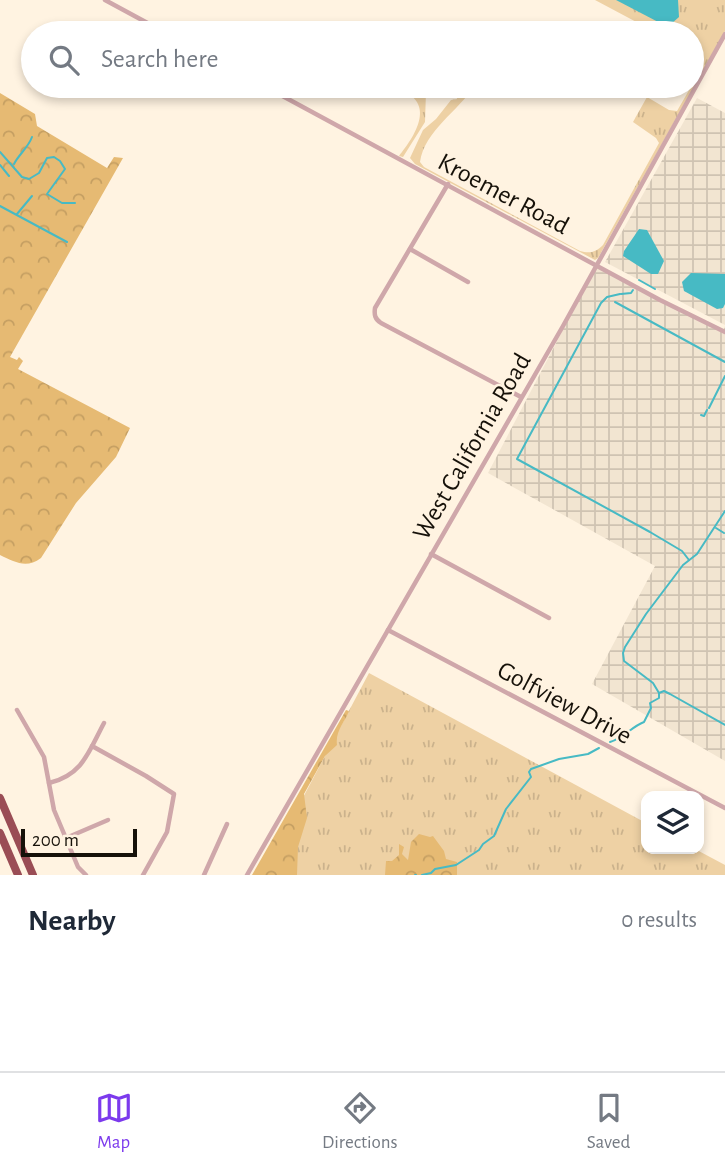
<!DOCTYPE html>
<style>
:root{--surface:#fff;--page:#f6f6f7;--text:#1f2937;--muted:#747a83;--line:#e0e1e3;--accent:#7c3aed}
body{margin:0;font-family:"Alegreya Sans",sans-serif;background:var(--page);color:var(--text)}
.controls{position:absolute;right:21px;bottom:21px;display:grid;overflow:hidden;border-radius:14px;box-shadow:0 4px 10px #0003}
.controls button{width:63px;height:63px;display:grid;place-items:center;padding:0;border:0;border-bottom:2px solid var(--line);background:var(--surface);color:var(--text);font:35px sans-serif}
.scale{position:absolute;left:21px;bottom:18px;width:116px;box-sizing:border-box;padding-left:7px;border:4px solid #161109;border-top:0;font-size:19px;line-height:24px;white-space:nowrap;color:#161109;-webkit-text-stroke:5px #fff3e1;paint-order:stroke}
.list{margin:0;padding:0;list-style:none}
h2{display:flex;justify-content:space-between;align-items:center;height:91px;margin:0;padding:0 28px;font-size:30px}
h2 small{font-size:23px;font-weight:400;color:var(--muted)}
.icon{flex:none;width:38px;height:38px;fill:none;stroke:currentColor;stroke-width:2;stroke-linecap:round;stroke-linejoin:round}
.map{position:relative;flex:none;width:725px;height:875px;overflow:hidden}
.search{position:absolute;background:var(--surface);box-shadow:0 4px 10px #0003;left:21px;right:21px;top:21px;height:77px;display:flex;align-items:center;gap:18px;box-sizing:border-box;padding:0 24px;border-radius:38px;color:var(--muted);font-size:26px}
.sheet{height:196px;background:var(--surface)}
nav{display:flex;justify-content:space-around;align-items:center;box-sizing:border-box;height:98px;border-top:2px solid var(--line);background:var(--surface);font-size:19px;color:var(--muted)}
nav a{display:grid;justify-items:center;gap:4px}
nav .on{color:var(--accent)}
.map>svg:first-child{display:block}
</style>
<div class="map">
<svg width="725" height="875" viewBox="0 0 725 875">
<defs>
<pattern id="industrial-grid" width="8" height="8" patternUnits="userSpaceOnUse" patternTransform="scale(1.75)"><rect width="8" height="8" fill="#f2e5d1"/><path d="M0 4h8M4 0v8" fill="none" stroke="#cfc3b2"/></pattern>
<pattern id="grass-tufts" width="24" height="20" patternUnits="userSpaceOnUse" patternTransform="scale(1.75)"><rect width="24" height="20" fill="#eed1a4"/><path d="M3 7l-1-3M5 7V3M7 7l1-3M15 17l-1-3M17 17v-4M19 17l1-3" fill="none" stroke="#cbb28c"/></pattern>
<pattern id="forest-crowns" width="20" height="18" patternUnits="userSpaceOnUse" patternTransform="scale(1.75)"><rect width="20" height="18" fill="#e6ba73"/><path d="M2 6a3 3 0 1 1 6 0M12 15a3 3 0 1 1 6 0" fill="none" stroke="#c59f62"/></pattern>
</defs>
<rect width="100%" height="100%" fill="#fff3e1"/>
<g fill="url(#industrial-grid)">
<polygon points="697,98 725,113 725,325 605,262"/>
<polygon points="597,265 723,331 725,326 725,761 592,684 655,566 488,473"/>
</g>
<g fill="url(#grass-tufts)">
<path d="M595 0H725V31L598 258 595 260 415 164 410 158 423 130 436 119 451 100 457 99 456 92 459 86 457 91 464 96 470 86H474C458 112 425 130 420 162L424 167 580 251C590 254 596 252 603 245L659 143 656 138 633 122 647 97 669 110 677 111 703 66 700 56 692 52V33H657Z"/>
<path d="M404 86H419V88L426 92 425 122 403 157 399 156C415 136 435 105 403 91Z"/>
<polygon points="369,673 646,823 646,849 695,849 725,865 725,875 259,875 290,822"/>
</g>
<g fill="url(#forest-crowns)">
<path d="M0 93 35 114 37 126 107 168 114 157 123 158 10 357 17 360 19 357 23 361 18 369 130 428 116 457 76 503 41 558C26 569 15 562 0 555Z"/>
<path d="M346 710 349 711C345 722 335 731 337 745L325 756 304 794 307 818 298 847 297 875H252Z"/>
<polygon points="419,834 430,837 433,836 444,851 446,859 457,862 457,875 385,875 386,861 392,861 399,855 399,844 404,847 402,854 408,860 411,842"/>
</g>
<g fill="#47bac4">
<polygon points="616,0 678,0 679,17 671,24 662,24"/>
<polygon points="639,229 647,230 664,261 658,274 651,274 623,256 624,251"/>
<polygon points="691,273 725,274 725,304 723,308 717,309 684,291 682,282"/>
</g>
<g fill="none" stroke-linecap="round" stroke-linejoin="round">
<g stroke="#47bac4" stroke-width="2">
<polyline points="0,152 22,177 29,179 39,173 47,158 54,157 60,161 65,169 47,194 62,203 75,203"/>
<path d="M14 164C19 154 28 148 32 137"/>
<polyline points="0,165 9,176"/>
<polyline points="0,206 67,242"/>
<polyline points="17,214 32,196"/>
<polyline points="639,280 655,289"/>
<polyline points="620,294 607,297 601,303 517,459 650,532 682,551 689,560"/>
<polyline points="621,294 631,293 633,290"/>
<polyline points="615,302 725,362"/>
<polyline points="709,408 725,376"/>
<polyline points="701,415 704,416 707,410"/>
<polyline points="716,528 724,533"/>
<polyline points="659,693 653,683 624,661 623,653 625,647 646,614 683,565 697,554 725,511"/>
<polyline points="659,693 664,691 670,694 725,725"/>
<path d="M610 742C624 738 631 727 644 722L651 708 650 703 659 698V694"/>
<polyline points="415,875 416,875"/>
<polyline points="422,875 431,873 435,869 456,865 479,850 483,844 494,836 506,809 531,777 529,772 531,769 559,759 588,754 599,748"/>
</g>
<g stroke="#cfa7aa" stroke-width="4.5">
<polyline points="105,0 166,33"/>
<polyline points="264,86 660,300 725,332"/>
<path d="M448 184 375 308C374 315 375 319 381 323L521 397"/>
<polyline points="410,249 468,282"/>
<polyline points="431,554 549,618"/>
<polyline points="388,630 725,808"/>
<polyline points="17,710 44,757 54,810 78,867 86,875"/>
<polyline points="92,746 146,776 174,794 167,832 143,875"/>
<path d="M49 783C83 775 89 751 104 723"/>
<polyline points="66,838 108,820"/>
<polyline points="204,875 227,824"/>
<polyline points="247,875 563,326 725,34"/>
</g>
<g stroke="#9a4d55" stroke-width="8">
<polyline points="0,798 33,875"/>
<polyline points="0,833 18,875"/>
</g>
</g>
<g text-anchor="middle" stroke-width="5" stroke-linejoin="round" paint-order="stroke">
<g font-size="26" fill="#161109" stroke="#fff3e1">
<text transform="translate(504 193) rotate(28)" y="9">Kroemer Road</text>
<text transform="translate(471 446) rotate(-60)" y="9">West California Road</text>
<text transform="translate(565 702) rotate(28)" y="9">Golfview Drive</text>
</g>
</g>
</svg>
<div class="controls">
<button><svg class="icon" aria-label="layers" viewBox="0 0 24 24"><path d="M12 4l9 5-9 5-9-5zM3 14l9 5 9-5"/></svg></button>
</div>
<div class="scale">200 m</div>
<div class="search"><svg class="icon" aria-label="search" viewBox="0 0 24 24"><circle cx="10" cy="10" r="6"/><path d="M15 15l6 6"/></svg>Search here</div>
</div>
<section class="sheet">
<h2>Nearby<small>0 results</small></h2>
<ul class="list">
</ul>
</section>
<nav>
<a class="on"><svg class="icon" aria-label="map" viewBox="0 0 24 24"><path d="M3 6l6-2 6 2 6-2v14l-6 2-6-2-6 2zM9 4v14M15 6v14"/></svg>Map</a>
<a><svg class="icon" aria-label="directions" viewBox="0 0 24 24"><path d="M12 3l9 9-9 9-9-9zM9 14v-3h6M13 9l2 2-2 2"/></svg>Directions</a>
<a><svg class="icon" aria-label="saved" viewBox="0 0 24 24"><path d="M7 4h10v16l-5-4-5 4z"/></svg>Saved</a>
</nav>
